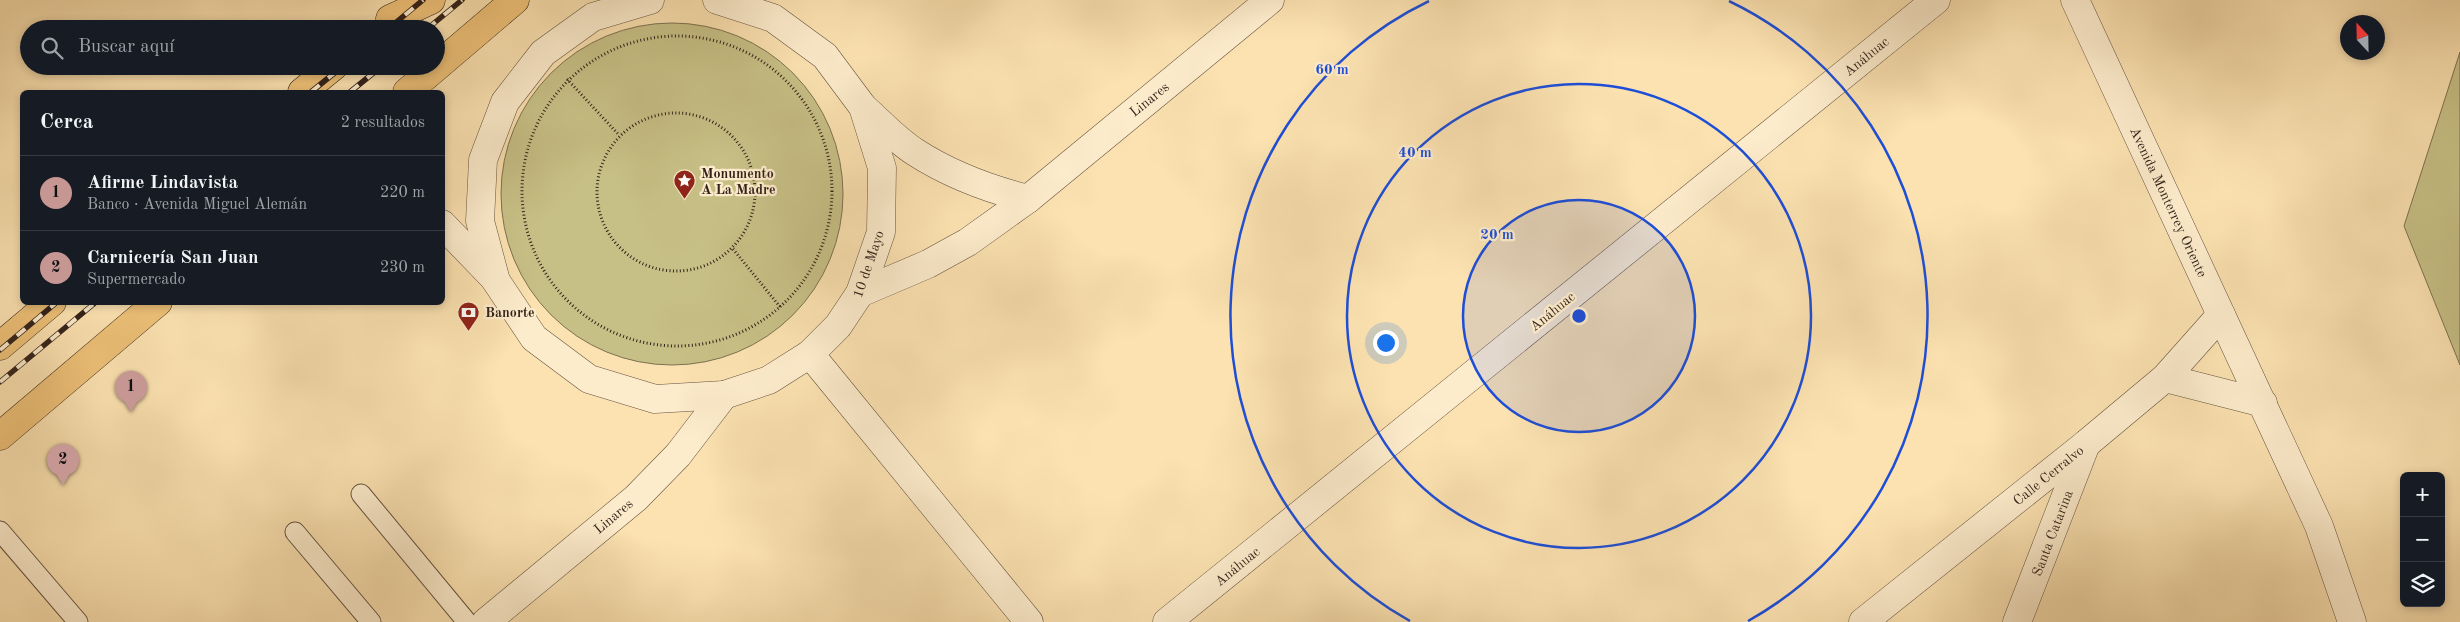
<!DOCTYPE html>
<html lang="es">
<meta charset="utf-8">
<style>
:root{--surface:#171b24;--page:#20242c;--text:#f1f3f6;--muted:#9ea1a6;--line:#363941;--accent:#c59692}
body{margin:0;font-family:"Old Standard TT",serif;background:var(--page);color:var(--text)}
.controls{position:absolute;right:15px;bottom:15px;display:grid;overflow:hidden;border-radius:8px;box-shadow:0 2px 8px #0003}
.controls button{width:45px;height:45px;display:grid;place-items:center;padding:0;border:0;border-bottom:1px solid var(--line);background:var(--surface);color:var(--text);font:25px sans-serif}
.compass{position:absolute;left:2340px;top:15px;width:45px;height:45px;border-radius:50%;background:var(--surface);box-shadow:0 2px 8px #0003;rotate:338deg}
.you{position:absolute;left:1385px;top:342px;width:18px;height:18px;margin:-12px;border:4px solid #fff;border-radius:50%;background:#1a73e8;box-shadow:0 0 0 8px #1a73e833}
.badge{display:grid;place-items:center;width:32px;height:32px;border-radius:50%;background:var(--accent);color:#111;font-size:16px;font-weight:700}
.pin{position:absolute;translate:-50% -41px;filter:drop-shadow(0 1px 2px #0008)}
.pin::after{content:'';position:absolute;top:26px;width:18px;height:15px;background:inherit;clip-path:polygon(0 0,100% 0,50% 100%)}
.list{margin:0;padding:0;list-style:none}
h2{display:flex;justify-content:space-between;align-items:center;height:65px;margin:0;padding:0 20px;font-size:21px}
h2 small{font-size:16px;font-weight:400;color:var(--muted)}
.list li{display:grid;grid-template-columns:32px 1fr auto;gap:15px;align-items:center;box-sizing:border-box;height:75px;padding:0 20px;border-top:1px solid var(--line)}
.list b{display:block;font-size:19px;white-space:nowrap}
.list p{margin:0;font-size:16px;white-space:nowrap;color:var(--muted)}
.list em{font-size:16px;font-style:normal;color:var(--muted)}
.icon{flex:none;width:28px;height:28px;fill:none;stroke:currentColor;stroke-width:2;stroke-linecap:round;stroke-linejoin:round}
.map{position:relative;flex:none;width:2460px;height:622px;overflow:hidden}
.search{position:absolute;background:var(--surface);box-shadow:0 2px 8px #0003;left:20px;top:20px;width:425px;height:55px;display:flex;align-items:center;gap:12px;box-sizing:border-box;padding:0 18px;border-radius:28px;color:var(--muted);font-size:19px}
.panel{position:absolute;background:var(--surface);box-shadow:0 2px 8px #0003;left:20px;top:90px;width:425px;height:215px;border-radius:8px}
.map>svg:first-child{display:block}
</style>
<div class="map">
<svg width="2460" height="622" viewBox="0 0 2460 622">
<rect width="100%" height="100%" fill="#fce2b1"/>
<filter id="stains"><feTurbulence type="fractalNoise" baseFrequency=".004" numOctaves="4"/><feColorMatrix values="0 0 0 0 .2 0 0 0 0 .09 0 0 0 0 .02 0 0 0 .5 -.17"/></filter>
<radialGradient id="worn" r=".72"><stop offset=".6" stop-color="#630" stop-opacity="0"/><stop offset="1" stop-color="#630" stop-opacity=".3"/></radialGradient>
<g fill="#c7c086" stroke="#7c7150">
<circle cx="672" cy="194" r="171"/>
<polygon points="2460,52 2460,365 2404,226"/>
</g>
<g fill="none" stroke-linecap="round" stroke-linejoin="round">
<defs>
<g id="service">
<polyline points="361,494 467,622"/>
<polyline points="0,531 78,622"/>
<polyline points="295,532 371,622"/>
</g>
<g id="minor">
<polyline points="650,0 593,17 543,53 505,102 483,160 480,221 496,281 534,338 589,379 655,399 724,395 769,380 810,354 838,326 860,293 881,232 882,168 863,107 825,56 773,18 717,0"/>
<polyline points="2075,0 2319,526 2352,622"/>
<path d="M863 107C880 122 896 140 915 152 949 174 989 189 1028 199"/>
<polyline points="442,224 495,279"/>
<polyline points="860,293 928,264 968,242 1028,199 1270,0"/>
<polyline points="810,354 1029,622"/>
<polyline points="2165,378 2263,403"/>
<polyline points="486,622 636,498 678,455 724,395"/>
<polyline points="1167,622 1936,0"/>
<polyline points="1863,622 2086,444 2165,378 2221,315"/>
<polyline points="2017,622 2086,444"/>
</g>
<g id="trunk">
<polyline points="390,19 431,0"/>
<polyline points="302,92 334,66"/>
<polyline points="407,92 515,0"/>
<polyline points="0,346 52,302"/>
<polyline points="0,436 158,302"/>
</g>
</defs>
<use href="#service" stroke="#645240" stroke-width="21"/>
<use href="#minor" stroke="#645240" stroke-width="29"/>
<use href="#trunk" stroke="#32221a" stroke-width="29"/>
<g stroke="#32221a" stroke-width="3" stroke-dasharray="1 2.5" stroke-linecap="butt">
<circle cx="677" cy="191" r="155"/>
<polyline points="567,79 619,135"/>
<circle cx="676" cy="192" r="79"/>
<polyline points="733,249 781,308"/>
</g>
<use href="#service" stroke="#fdeccc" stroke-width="19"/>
<use href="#minor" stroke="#fdeccc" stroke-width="28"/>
<use href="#trunk" stroke="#eec178" stroke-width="28"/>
<defs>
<g id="rail">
<polyline points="388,29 423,0"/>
<polyline points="427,29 462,0"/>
<polyline points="311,92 343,66"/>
<polyline points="350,92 382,66"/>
<polyline points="0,350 57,302"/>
<polyline points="0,382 96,302"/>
</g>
</defs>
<use href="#rail" stroke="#32221a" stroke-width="5.5"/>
<use href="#rail" stroke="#fdeccc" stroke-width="4" stroke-dasharray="11" stroke-linecap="butt"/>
</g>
<circle cx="1579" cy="316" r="116" fill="#1d4ed8" fill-opacity=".12"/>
<g fill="none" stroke="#1d4ed8" stroke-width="2.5">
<circle cx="1579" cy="316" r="116"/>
<circle cx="1579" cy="316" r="232"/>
<path d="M1410 621A349 349 0 0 1 1429 1M1729 1A349 349 0 0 1 1748 621"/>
</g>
<defs>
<symbol id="sight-pin" viewBox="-11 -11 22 30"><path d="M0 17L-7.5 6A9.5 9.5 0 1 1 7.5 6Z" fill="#8f2418" stroke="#fdeccc"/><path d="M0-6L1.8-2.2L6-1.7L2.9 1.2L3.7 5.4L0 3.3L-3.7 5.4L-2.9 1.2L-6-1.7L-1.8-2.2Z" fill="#fff"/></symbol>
<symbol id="bank-pin" viewBox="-11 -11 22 30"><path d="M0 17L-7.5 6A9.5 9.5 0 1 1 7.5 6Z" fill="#8f2418" stroke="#fdeccc"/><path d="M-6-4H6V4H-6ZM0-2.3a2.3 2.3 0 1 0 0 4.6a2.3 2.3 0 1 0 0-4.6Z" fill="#fff"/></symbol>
</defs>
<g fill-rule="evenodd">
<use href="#sight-pin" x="672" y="168" width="25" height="34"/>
<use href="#bank-pin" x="456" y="300" width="25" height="34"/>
</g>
<g text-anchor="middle" stroke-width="4.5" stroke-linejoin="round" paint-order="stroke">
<g font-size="14" fill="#32221a" stroke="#fdeccc">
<text transform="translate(1866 56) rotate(-39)" y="5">Anáhuac</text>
<text transform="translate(1149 99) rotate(-39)" y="5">Linares</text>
<text transform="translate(2169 202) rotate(65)" y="5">Avenida Monterrey Oriente</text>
<text transform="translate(868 264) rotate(-71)" y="5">10 de Mayo</text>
<text transform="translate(1552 311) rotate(-39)" y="5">Anáhuac</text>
<text transform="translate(2048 475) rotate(-39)" y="5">Calle Cerralvo</text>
<text transform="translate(613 516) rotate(-40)" y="5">Linares</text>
<text transform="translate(2052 533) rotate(-69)" y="5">Santa Catarina</text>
<text transform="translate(1237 566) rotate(-39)" y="5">Anáhuac</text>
</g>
<g font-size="14" font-weight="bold" fill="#32221a" stroke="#fdeccc" text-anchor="start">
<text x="701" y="178">Monumento<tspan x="701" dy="16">A La Madre</tspan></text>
<text x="485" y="317">Banorte</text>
</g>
</g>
<circle cx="1579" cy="316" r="8" fill="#1d4ed8" stroke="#fdeccc" stroke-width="2.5"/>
<g font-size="15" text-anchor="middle" font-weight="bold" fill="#1d4ed8" stroke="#fdeccc" stroke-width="4.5" stroke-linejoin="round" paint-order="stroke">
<text x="1332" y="74">60 m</text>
<text x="1415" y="157">40 m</text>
<text x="1497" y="239">20 m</text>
</g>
<rect width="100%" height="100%" filter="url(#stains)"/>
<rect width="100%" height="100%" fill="url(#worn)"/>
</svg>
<div class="controls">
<button>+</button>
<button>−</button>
<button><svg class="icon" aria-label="layers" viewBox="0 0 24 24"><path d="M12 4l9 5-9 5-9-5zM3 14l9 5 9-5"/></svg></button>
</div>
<svg class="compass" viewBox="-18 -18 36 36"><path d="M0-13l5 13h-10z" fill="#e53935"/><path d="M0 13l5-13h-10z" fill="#9ea1a6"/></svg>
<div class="you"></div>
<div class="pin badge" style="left:131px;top:412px">1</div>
<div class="pin badge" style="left:63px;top:485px">2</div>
<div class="search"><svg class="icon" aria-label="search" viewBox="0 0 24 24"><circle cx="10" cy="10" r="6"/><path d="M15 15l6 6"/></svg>Buscar aquí</div>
<section class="panel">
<h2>Cerca<small>2 resultados</small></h2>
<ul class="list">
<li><span class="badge">1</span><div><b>Afirme Lindavista</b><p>Banco · Avenida Miguel Alemán</p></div><em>220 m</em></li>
<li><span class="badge">2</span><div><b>Carnicería San Juan</b><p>Supermercado</p></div><em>230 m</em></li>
</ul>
</section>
</div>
